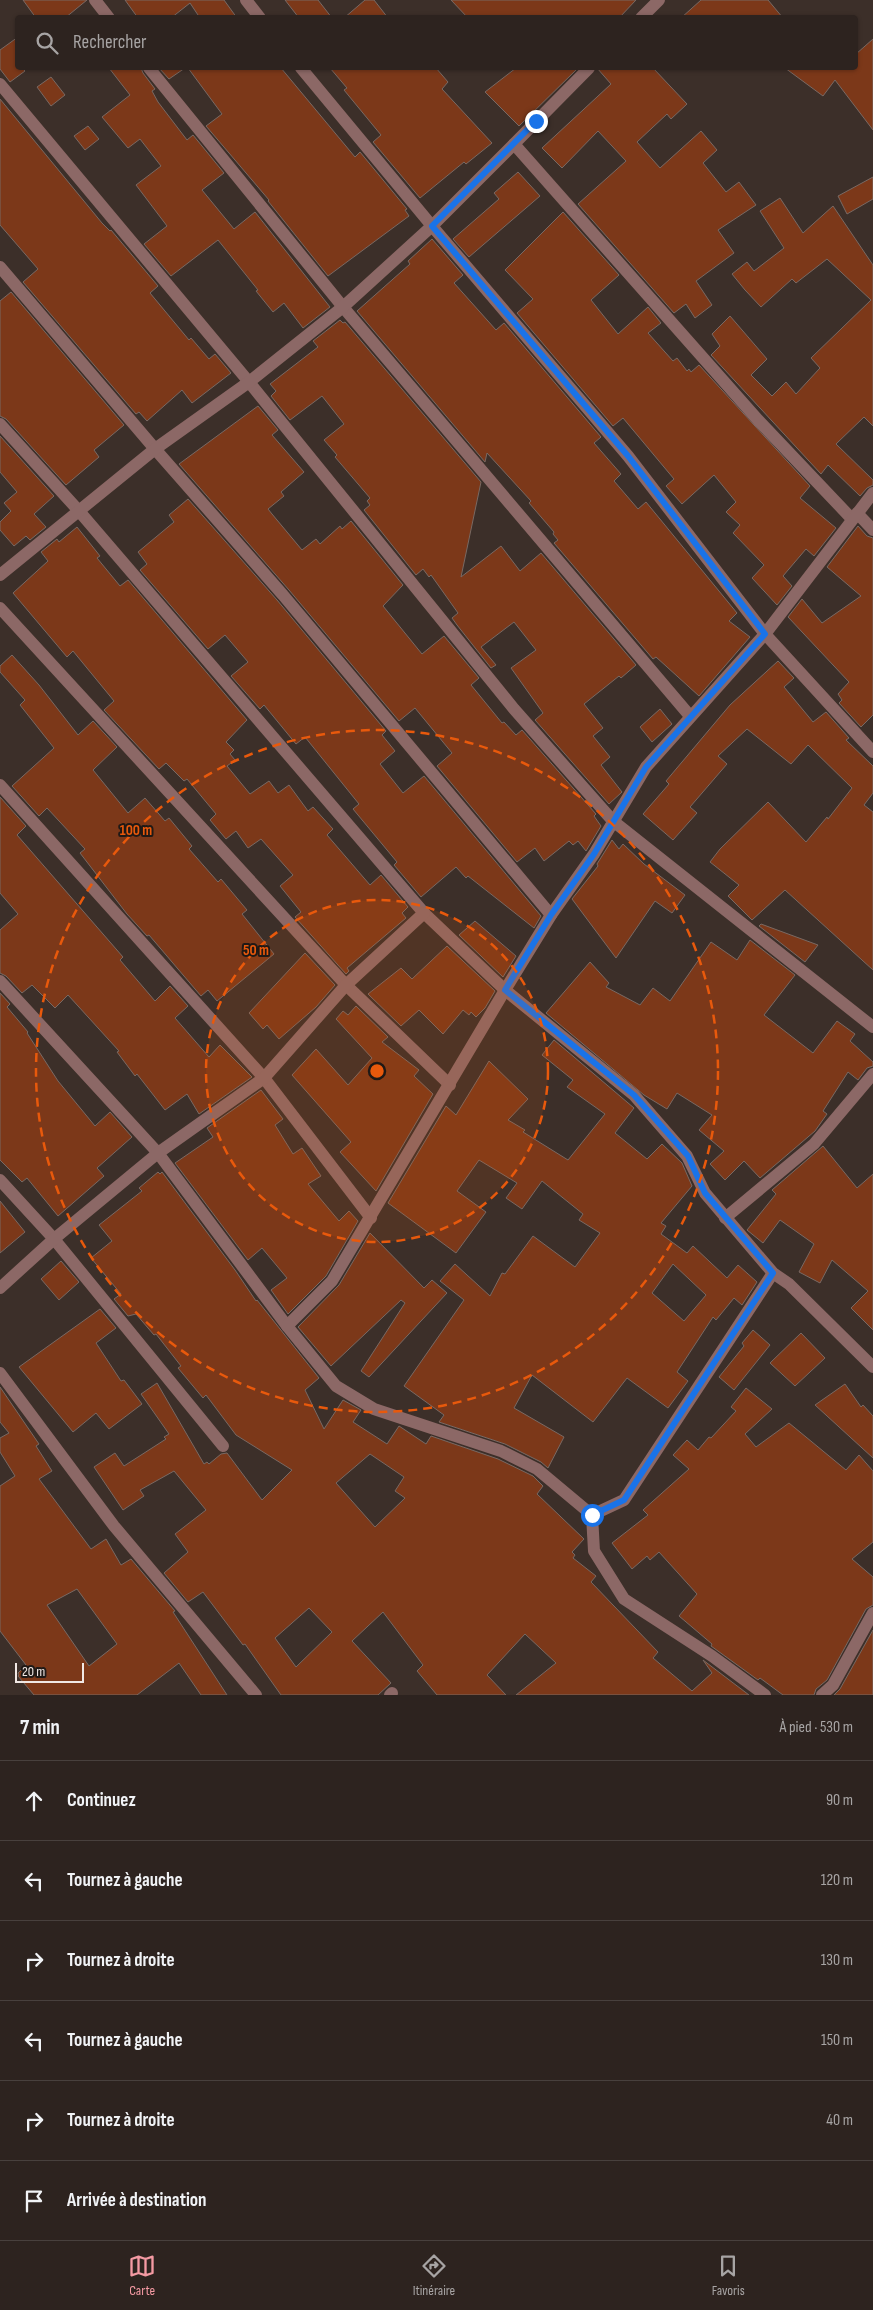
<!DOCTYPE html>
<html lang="fr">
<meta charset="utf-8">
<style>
:root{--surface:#2d231f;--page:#352b28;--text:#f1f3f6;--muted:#a7a4a4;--line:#48403d;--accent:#f49aa3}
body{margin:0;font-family:"Sofia Sans Condensed",sans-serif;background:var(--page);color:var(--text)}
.scale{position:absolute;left:15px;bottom:12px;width:69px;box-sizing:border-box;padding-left:5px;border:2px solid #f1e8e4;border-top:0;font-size:14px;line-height:18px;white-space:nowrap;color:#f1e8e4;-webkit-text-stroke:4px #1f1916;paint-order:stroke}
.stop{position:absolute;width:15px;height:15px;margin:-11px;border:4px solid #1a73e8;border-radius:50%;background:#fff}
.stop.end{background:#1a73e8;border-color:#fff;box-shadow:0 1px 5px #0008}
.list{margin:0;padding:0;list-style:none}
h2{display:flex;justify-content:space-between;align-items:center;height:65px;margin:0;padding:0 20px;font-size:21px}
h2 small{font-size:16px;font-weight:400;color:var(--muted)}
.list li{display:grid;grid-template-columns:32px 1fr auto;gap:15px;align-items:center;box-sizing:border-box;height:80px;padding:0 20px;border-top:1px solid var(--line)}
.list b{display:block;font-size:19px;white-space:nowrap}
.list em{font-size:16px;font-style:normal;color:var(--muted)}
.icon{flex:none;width:28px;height:28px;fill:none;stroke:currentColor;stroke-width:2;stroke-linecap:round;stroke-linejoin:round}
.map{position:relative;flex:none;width:873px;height:1695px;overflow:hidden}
.search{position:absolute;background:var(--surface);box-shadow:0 1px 4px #0004;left:15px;right:15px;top:15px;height:55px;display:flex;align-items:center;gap:12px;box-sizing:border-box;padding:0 18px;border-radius:5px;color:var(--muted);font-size:19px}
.sheet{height:545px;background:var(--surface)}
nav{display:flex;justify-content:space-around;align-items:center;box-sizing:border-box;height:70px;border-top:1px solid var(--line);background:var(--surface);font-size:14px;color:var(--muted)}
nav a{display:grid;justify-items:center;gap:2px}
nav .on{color:var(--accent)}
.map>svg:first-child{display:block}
</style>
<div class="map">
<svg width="873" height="1695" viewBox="0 0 873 1695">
<rect width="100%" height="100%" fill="#3c2f29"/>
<g fill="#7c3819" stroke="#796963" fill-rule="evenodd">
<polygon points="23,0 87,0 65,18 36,18"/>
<polygon points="125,0 224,0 237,18 200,18 190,3 171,18 138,18"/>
<polygon points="285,0 318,0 332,18 299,18"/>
<polygon points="365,0 374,0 388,18 344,18"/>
<polygon points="451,0 636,0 619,18 468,18"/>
<polygon points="701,0 768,0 783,18 681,18"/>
<polygon points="18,37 18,68 22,68 25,71 10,82 0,69 0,50"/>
<polygon points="873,39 873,130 835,80 823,96 785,68 856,68 856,54"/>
<polygon points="109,68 141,68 143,73 155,89 152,91 158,102 187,140 193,135 224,173 202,190 234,229 255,212 330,307 303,328 284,303 273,312 256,291 258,290 218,240 171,276 144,244 167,226 136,185 161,166 140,139 128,148 102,117 130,95"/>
<polygon points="159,68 185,68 169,79"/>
<polygon points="188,68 281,68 355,157 360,152 407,209 405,210 409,216 328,276 268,201 269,200 206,126 222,114"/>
<polygon points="330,68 436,68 448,82 442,89 492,143 466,164 464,162 420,198 373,142 381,135 344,90 347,88"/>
<polygon points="516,68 578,68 519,126 485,92"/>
<polygon points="597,68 653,68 687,104 671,119 667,114 637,142 660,168 701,131 717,150 703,163 726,192 739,182 756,205 718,230 734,253 696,281 712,305 695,318 686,304 674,313 578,204 626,161 598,131 562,168 542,148 611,84"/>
<polygon points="51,77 65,95 51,106 37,87"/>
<polygon points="0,99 102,223 110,231 111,230 158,286 150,293 189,340 191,338 209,359 215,354 231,373 192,403 182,390 147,421 139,412 136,414 23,282 38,269 0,225"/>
<polygon points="88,126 99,139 85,150 74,136"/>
<polygon points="518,172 540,196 469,257 453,239 499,199 494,193"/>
<polygon points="873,177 873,199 847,214 838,196"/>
<polygon points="780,198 803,233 833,206 873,265 873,426 864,417 836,444 873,480 873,485 867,488 860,496 828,465 821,474 711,355 720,346 712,334 730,316 767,359 751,375 772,396 786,382 796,394 820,368 811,358 871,300 827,259 796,283 792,279 761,307 745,290 732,274 747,262 754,271 784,248 760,211"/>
<polygon points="563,212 619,275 591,300 618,334 648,307 661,323 648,333 673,361 677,358 687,371 689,369 691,372 699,365 810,486 800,498 836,528 814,556 806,549 783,576 792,586 777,605 752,578 764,565 733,533 740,525 726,512 736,502 714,475 682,504 666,486 674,479 623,418 613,426 517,313 533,299 505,270"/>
<polygon points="432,239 463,275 454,283 496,330 504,323 601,437 594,443 621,474 614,481 638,509 646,502 737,613 729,621 750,637 699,696 656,657 653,659 554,543 558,540 553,534 554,532 529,503 531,501 487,453 485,462 357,311 410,264 408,261"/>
<polygon points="11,292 124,425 94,450 99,457 66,485 6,419 0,416 0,301"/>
<polygon points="340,320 343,323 345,322 481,482 461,577 501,546 520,571 541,553 636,665 621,678 619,676 584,704 603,728 593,736 610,757 601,765 622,792 609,804 535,720 543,713 511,668 536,650 514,622 481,647 496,665 491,668 457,625 452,618 458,613 431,575 429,577 423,569 416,575 364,510 370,505 367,501 370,498 335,457 337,455 324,440 344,424 322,396 290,420 271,396 276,391 270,384 318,347 313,341"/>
<polygon points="258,406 278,430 272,435 304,472 281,492 284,496 268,509 272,514 302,550 316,539 320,544 340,526 342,529 351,521 403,585 383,606 422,654 444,636 479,678 471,685 502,723 504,722 516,735 522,730 596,814 594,816 601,826 586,851 578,841 573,845 569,841 544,861 535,848 517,862 437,766 452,753 415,708 399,721 289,590 179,464"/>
<polygon points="0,436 54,496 34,514 46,527 30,540 26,536 14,546 0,530 0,522 11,511 4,503 17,492 0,472"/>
<polygon points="188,499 277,600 386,731 382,735 395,751 380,764 403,793 424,776 541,916 534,928 468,876 466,878 456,867 421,897 394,865 397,862 353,809 359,804 305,737 296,744 264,705 260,709 231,676 248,662 225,635 208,649 140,570 147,564 138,552 174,522 169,515"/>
<polygon points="858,526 867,536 873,538 873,715 861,727 839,703 842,700 838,694 849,682 788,617 802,599 822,623 861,596 827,567"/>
<polygon points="77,527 100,556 97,558 120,586 128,580 247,720 226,742 234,750 230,754 235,760 227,766 250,794 269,781 278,793 289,785 308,811 313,807 333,829 327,835 370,885 381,875 408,907 402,913 406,918 347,968 349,971 346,974 295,917 301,912 280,886 293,875 261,839 248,848 236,831 226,839 210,820 216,814 187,779 184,781 166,763 159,769 104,710 114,701 73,651 67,657 13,593 48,561 41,552 57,539 59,542"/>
<polygon points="12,655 39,685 78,735 93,721 117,747 93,770 128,813 145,798 165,821 169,818 192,846 189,849 218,882 221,879 247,910 242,914 274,954 217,1001 208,990 201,996 149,935 147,936 127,914 80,853 85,849 47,808 39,816 12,786 54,748 20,705 25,700 0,672 0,666"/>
<polygon points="778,661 794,678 784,687 813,722 826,712 849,738 846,740 873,766 873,793 864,805 873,812 873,970 785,890 752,920 728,896 739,885 710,862 720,849 768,802 806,842 827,817 828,819 852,788 808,745 791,764 747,729 718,756 727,764 690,807 697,813 673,840 643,814 669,784 666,781 730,705"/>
<polygon points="660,709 672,724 652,742 640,727"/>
<polygon points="0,797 26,826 17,835 123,957 120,960 155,1001 170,986 188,1006 175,1018 209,1057 220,1045 252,1077 199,1114 187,1094 165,1110 137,1074 135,1076 117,1052 119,1051 68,995 55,1008 32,985 22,993 6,976 0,973 0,930 18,914 0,893"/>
<polygon points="612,840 619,849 623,844 644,864 685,895 672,913 655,901 616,958 572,899 598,866 597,864"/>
<polygon points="475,921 516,956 503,977 459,935"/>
<polygon points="761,924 818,945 805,962 759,926"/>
<polygon points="750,940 795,975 764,1015 813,1053 837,1021 855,1034 850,1041 873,1062 873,1066 867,1068 858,1080 848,1072 823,1111 827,1114 815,1131 760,1178 744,1161 725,1180 710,1164 724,1151 699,1130 712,1115 677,1093 667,1109 644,1095 546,1013 590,962 609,983 606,987 640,1005 653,988 670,1001 711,942 737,960"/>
<polygon points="447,946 495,991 485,1008 476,1017 471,1012 469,1015 463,1010 443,1034 419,1010 401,1026 368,994 401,968 412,979"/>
<polygon points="305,953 335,985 316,1007 279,1039 267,1025 263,1029 249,1013"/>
<polygon points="0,993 10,1004 7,1007 28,1032 27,1033 58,1081 95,1126 110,1112 132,1137 97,1168 104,1176 58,1216 27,1178 22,1182 0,1160"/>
<polygon points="356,1006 388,1037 382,1042 419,1070 414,1076 433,1094 376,1191 340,1152 351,1142 292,1075 316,1049 348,1085 372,1058 336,1019 343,1011 348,1015"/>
<path d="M554 1040 634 1108 615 1133 647 1159 662 1144 682 1163 692 1186 661 1223 666 1226 661 1234 687 1253 693 1246 727 1278 738 1265 757 1282 742 1305 734 1298 716 1320 713 1317 677 1372 688 1381 668 1408 627 1378 593 1422 532 1375 514 1408 564 1437 548 1468 541 1462 505 1444 439 1422 444 1415 404 1386 464 1300 440 1281 455 1264 490 1296 502 1273 505 1274 533 1236 575 1267 600 1233 579 1220 583 1214 542 1181 522 1209 506 1198 517 1183 479 1160 457 1191 486 1212 456 1253 388 1203 446 1106 456 1115 489 1061 528 1099 508 1120 525 1130 523 1132 568 1160 605 1114 567 1087 573 1080 542 1055ZM673 1264 706 1295 684 1321 652 1293Z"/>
<polygon points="261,1090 283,1119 275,1125 293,1154 302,1148 321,1176 308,1184 339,1221 349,1211 358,1221 326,1276 288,1314 271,1290 287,1278 262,1248 248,1260 175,1163 213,1137 207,1128"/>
<polygon points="823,1146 857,1188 873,1174 873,1330 851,1308 868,1291 832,1260 820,1283 799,1272 814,1244 780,1220 763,1243 747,1230 776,1194 772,1190"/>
<path d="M158 1172 160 1174 162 1172 235 1270 256 1301 257 1300 319 1378 305 1390 324 1429 343 1400 361 1410 353 1422 387 1444 399 1426 426 1444 431 1436 498 1459 533 1476 543 1486 537 1494 584 1539 572 1552 575 1555 573 1558 596 1576 591 1582 658 1652 653 1658 692 1691 712 1673 703 1660 749 1695H516L556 1663 525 1634 487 1675 506 1695H437L417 1671 423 1665 383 1612 352 1641 391 1683 378 1695H281L245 1644 243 1645 203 1592 188 1602 164 1573 188 1552 175 1534 206 1510 174 1471 140 1490 144 1496 123 1510 94 1467 115 1453 124 1466 166 1439 164 1437 169 1434 141 1394 157 1383 204 1464 207 1462 209 1464 221 1454 227 1453 262 1500 292 1470 236 1435 206 1395 203 1398 178 1368 181 1366 156 1334 154 1335 136 1314 128 1316 114 1299 121 1294 91 1258 112 1241 99 1225 142 1191 139 1188ZM370 1454 404 1477 395 1491 405 1498 375 1527 336 1483ZM309 1608 332 1632 296 1667 275 1638Z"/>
<polygon points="0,1201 25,1232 0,1253"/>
<polygon points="370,1233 424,1288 432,1280 447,1293 369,1377 361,1371 405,1303 401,1300 331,1366 298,1327 339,1285"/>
<polygon points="61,1261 79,1282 59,1300 41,1279"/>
<polygon points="100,1309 116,1328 96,1343 121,1381 124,1380 142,1404 109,1429 96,1413 73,1432 19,1367"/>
<polygon points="753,1330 770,1345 734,1390 719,1377 744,1346 742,1343"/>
<polygon points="801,1333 825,1358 795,1386 770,1363"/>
<polygon points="845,1384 861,1407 863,1405 873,1416 873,1458 815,1405"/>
<path d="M0 1387 39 1444 36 1446 52 1471 39 1479 91 1549 106 1539 121 1565 131 1559 175 1611 173 1612 227 1695H201L179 1663 137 1695H34L18 1676 19 1675 18 1673 26 1665 0 1631V1486L15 1476 0 1452V1438L9 1433 0 1422ZM77 1589 117 1644 89 1666 47 1605Z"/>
<polygon points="746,1388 772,1409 745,1434 756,1447 789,1423 846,1470 859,1455 873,1471 873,1542 852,1559 873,1577 873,1605 866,1609 827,1680 816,1689 814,1695 783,1695 760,1678 758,1680 711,1646 712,1644 679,1616 697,1594 659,1552 650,1560 647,1556 632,1569 612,1543 648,1515 643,1510 689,1469 673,1455 687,1440 698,1450 709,1437 711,1438 736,1411 731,1407"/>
<polygon points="873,1630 873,1695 834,1695 840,1689"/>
</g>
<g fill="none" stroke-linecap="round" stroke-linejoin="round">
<g stroke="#8c6866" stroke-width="12">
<polyline points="95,0 109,18"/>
<polyline points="246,0 260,18"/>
<polyline points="641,18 659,0"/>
<polyline points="149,68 343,307 690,716"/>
<polyline points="301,68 432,226 628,456 765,634 873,752"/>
<polyline points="589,68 514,144 758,420 852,519"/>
<polyline points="0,84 249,382 514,709 613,821 873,1027"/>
<polyline points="0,267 155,449 283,595 551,915"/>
<polyline points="0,424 79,511 424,913 505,990 634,1095 687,1156 705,1193 773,1273 789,1284 873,1367"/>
<polyline points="857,513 873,530"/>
<polyline points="0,575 155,449 249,382 343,307 432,226 514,144"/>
<polyline points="0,608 346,985 450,1085"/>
<polyline points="0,785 264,1078 371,1218"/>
<polyline points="0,981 158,1153 287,1326 336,1386 374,1409 501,1451 537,1469 592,1515 594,1551 624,1599 712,1656 765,1695"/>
<polyline points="0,1180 54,1239 223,1446"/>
<polyline points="725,1218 814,1144 873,1074"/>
<polyline points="0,1288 54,1239 158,1153 264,1078 346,985 424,913"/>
<polyline points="287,1326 332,1281 505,990 551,915 594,854 646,767 765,634 873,493"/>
<polyline points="0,1373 114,1526 256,1695"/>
<polyline points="592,1515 624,1500 773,1273"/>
<polyline points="390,1695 392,1693"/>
<polyline points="822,1695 833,1685 873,1613"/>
</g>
</g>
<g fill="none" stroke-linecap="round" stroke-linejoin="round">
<polyline stroke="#1a73e8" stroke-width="6" points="536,121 432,226 628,456 765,634 646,767 594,854 551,915 505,990 634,1095 688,1156 705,1193 773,1273 624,1500 592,1515"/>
</g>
<circle cx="377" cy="1071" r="171" fill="#e8590c" fill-opacity=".12"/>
<g fill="none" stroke="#e8590c" stroke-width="2.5" stroke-dasharray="9 6">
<circle cx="377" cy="1071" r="171"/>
<circle cx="377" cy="1071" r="341"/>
</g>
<circle cx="377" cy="1071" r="8" fill="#e8590c" stroke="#1f1916" stroke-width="2.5"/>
<g font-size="15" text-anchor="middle" font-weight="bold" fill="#e8590c" stroke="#1f1916" stroke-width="4" stroke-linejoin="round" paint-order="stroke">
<text x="136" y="835">100 m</text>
<text x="256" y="955">50 m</text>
</g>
</svg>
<div class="scale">20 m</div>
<div class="stop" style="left:592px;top:1515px"></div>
<div class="stop end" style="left:536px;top:121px"></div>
<div class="search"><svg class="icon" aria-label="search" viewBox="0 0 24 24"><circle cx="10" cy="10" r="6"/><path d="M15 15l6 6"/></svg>Rechercher</div>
</div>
<section class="sheet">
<h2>7 min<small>À pied · 530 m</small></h2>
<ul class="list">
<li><svg class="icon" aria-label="ahead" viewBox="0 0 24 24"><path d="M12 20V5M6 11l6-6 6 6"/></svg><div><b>Continuez</b></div><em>90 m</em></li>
<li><svg class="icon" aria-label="left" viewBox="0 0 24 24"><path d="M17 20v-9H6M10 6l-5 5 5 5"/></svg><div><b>Tournez à gauche</b></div><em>120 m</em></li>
<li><svg class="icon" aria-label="right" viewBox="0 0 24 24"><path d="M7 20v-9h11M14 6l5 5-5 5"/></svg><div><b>Tournez à droite</b></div><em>130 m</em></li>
<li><svg class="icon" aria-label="left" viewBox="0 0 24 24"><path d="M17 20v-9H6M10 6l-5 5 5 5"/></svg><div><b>Tournez à gauche</b></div><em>150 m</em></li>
<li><svg class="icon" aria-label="right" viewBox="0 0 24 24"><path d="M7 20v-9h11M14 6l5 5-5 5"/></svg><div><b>Tournez à droite</b></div><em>40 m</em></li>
<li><svg class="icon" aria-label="arrive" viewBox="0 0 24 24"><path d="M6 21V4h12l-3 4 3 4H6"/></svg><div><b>Arrivée à destination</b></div></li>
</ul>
</section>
<nav>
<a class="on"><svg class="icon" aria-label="map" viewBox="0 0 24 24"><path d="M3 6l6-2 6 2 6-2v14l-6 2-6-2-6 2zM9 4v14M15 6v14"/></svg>Carte</a>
<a><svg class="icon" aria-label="directions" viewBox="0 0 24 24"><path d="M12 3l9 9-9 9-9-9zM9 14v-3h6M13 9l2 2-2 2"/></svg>Itinéraire</a>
<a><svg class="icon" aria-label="saved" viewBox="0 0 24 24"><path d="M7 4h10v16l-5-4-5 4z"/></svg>Favoris</a>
</nav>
